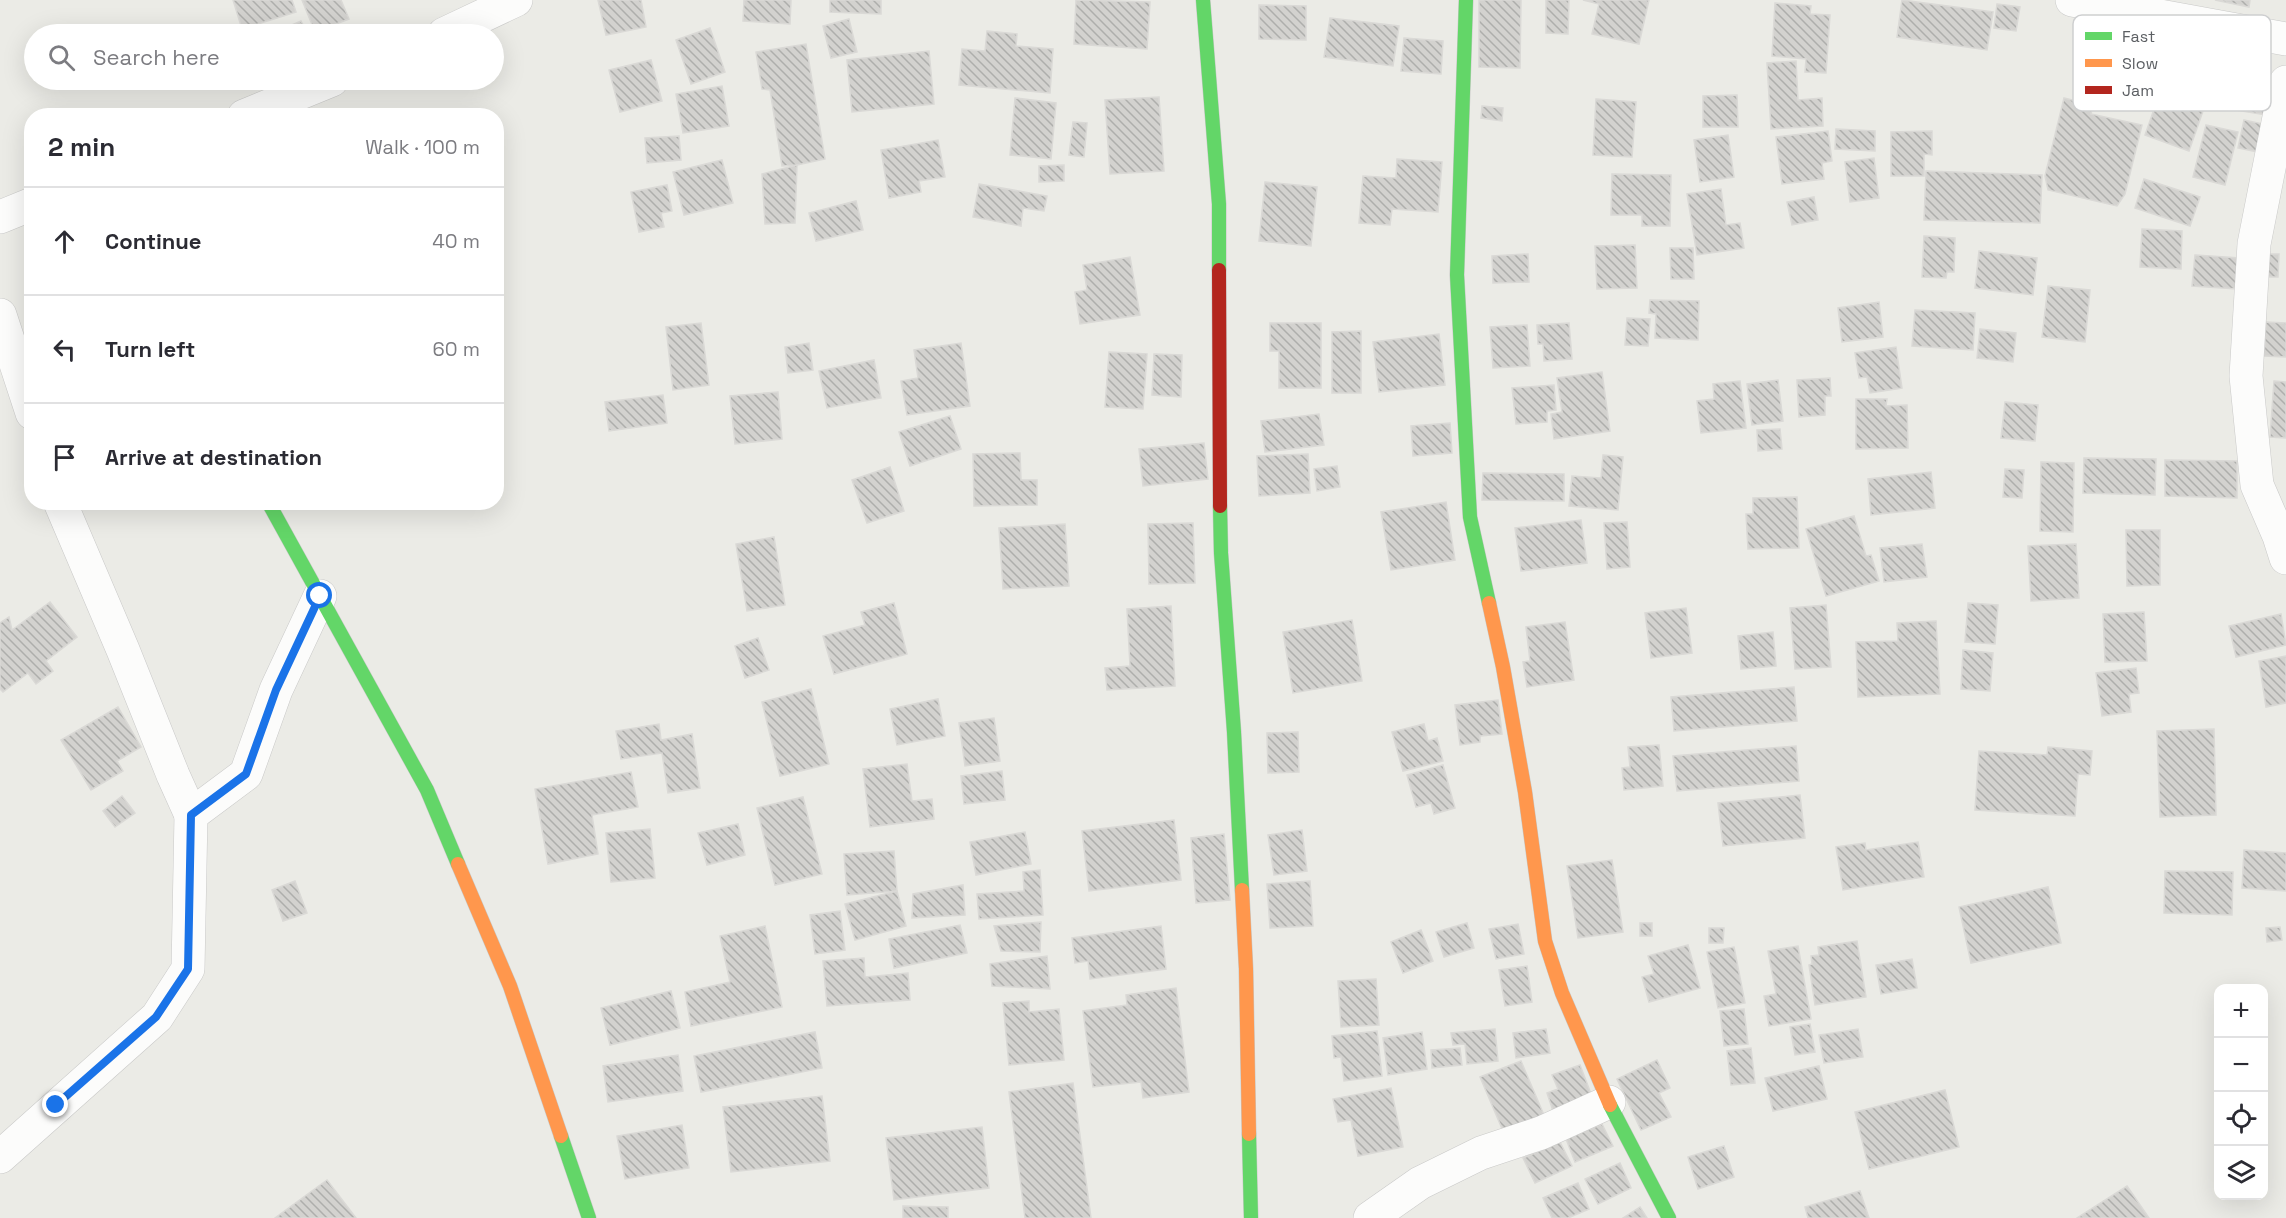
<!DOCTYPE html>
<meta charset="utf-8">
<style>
:root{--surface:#fff;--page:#f2f2f3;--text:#2b2b33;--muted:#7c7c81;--line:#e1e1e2}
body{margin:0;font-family:"Space Grotesk",sans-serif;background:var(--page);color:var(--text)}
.controls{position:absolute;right:18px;bottom:18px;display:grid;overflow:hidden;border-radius:12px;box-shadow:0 6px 24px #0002}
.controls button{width:54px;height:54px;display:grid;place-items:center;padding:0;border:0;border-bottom:2px solid var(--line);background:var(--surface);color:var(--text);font:30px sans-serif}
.stop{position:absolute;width:18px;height:18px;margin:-14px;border:4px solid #1a73e8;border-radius:50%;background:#fff}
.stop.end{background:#1a73e8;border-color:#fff;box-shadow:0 2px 6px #0008}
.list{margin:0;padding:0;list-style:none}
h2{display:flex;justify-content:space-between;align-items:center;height:78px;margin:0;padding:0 24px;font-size:26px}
h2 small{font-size:20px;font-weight:400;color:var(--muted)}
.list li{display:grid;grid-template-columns:39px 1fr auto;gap:18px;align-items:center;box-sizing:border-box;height:108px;padding:0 24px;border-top:2px solid var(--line)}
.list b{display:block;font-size:22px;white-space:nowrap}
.list em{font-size:20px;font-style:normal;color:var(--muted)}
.icon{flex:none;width:33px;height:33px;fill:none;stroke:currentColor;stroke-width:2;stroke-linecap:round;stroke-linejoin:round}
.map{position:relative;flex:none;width:2286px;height:1218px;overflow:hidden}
.search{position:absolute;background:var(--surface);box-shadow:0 6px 24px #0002;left:24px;top:24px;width:480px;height:66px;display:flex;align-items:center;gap:15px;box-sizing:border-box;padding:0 21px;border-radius:33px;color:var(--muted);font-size:22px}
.panel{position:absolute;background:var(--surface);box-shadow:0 6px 24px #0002;left:24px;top:108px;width:480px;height:402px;border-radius:24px}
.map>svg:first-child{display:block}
</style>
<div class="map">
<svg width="2286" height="1218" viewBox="0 0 2286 1218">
<defs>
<pattern id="building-back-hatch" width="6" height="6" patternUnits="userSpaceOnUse" patternTransform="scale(1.5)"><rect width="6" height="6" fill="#d3d2cf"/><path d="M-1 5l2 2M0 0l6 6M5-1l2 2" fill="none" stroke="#aeaeac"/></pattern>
</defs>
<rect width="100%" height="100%" fill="#ebebe6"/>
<g fill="url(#building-back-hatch)" stroke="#dad9d6" stroke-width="1.5">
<polygon points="233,0 292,0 296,12 242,29"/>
<polygon points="302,0 341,0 349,19 315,32"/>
<polygon points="598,0 641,0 646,27 606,35"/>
<polygon points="744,0 791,0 790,24 743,21"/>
<polygon points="830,0 881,0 881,14 830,12"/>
<polygon points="1076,0 1150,2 1147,49 1074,44"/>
<polygon points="1479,0 1521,0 1520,68 1479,67"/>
<polygon points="1546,0 1569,0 1568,34 1546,33"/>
<polygon points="1583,0 1649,0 1639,44 1592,34 1599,4"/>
<polygon points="1902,0 1993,12 1987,50 1897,37"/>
<polygon points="2215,0 2250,0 2249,7"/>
<polygon points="1775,3 1811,6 1810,14 1830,15 1826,73 1805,72 1806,59 1772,56"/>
<polygon points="1997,4 2020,7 2016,31 1994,28"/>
<polygon points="1259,5 1306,6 1306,40 1259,39"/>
<polygon points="1330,18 1399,26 1393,66 1324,57"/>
<polygon points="849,19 857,52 831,58 823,26"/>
<polygon points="301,21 308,34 271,34"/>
<polygon points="710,28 725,72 691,84 676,40"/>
<polygon points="987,31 1017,34 1016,46 1053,49 1050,93 959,85 962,49 985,51"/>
<polygon points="1404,38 1443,41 1441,74 1401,71"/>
<polygon points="806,44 825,159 797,165 782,166 770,90 762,89 756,52"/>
<polygon points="929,51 934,104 852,112 847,60"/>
<polygon points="651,60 662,101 620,112 609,70"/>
<polygon points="1796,61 1798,100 1822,98 1823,126 1771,129 1767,63"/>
<polygon points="2241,77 2272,83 2266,115 2235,110"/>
<polygon points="722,86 729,126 683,133 676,94"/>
<polygon points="1737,95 1738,127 1703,127 1703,96"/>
<polygon points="2159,95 2203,111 2189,151 2145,135"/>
<polygon points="1159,97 1164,171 1110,174 1105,100"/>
<polygon points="1015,98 1056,103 1051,159 1010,155"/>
<polygon points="2064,98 2093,105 2091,114 2142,125 2125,194 2117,206 2048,190 2045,176"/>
<polygon points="1596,99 1636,102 1632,157 1593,155"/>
<polygon points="1482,106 1503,108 1502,121 1481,118"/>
<polygon points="2244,120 2263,124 2258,152 2238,148"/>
<polygon points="1073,122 1087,123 1084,157 1069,155"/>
<polygon points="2206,125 2238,132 2225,185 2193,177"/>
<polygon points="1836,129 1875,131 1875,151 1835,149"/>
<polygon points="1828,131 1832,161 1822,163 1824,179 1782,184 1776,137"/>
<polygon points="1932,131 1932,155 1924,154 1924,176 1891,176 1891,132"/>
<polygon points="1728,135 1734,177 1700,182 1694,140"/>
<polygon points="679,136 681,160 647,163 645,138"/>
<polygon points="938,140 945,177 919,181 921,192 889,198 881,150"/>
<polygon points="1874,158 1879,198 1850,202 1845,162"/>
<polygon points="1397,159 1442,162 1438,212 1392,209 1390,225 1359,223 1363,176 1396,178"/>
<polygon points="722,160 733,203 684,215 673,172"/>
<polygon points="797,165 795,223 765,224 762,174"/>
<polygon points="1064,165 1064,181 1039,182 1039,166"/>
<polygon points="1926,171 2042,175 2040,223 1924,220"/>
<polygon points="1612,174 1671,175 1670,226 1642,226 1642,215 1611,215"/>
<polygon points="2144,179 2200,197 2190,226 2135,208"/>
<polygon points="1265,182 1317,187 1311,246 1259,241"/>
<polygon points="979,184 1047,196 1044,211 1023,208 1021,226 973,217"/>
<polygon points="667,185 672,211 661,213 664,227 639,232 631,192"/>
<polygon points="1721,189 1726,225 1740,223 1744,248 1697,255 1687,194"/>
<polygon points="1814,197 1818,220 1792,225 1787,202"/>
<polygon points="856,201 863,230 816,241 809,213"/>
<polygon points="2142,229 2182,231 2181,269 2140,267"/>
<polygon points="1924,236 1955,238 1954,272 1947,272 1946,278 1922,277"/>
<polygon points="1635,245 1637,288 1597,289 1595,246"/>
<polygon points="1670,248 1693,248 1694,279 1671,279"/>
<polygon points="1979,251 2037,258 2033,295 1975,288"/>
<polygon points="1528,254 1529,282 1493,283 1492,256"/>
<polygon points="2263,254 2279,254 2278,277 2262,277"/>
<polygon points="2195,255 2240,258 2237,289 2192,286"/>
<polygon points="1130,257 1140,315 1080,324 1075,292 1087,290 1083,265"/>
<polygon points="2048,286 2090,290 2085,342 2042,337"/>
<polygon points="1650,300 1699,301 1698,340 1655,338 1656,314 1649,313"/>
<polygon points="1879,302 1883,337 1842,342 1838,308"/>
<polygon points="1915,310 1975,313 1973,350 1912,346"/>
<polygon points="1627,318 1650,319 1648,346 1625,345"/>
<polygon points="2266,322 2286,323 2286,357 2264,356"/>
<polygon points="701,323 709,385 673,390 666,327"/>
<polygon points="1270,323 1321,323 1321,388 1279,388 1279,351 1270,351"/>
<polygon points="1569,323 1572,359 1544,361 1543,344 1538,344 1537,325"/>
<polygon points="1527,325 1530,366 1493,368 1490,327"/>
<polygon points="1980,329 2016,333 2013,362 1977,358"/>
<polygon points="1361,331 1361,393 1332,393 1332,332"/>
<polygon points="1439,334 1445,385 1379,392 1373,342"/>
<polygon points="809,343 813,370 788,373 785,347"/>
<polygon points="961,343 970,406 907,415 901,381 918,378 914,350"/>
<polygon points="1896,347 1902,388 1870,393 1867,377 1859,378 1855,353"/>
<polygon points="1109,352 1147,354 1143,409 1105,407"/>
<polygon points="1154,354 1182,355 1181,397 1152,395"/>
<polygon points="874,360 881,398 827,408 819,371"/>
<polygon points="1602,372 1610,431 1554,439 1551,414 1562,412 1557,378"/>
<polygon points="1830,378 1831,396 1825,396 1825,415 1799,417 1797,380"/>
<polygon points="1778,380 1783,421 1752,425 1747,384"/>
<polygon points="1740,381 1746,428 1701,433 1697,401 1714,399 1713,384"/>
<polygon points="2274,381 2286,382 2286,438 2270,437"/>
<polygon points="1554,385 1556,410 1547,411 1547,422 1516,424 1512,388"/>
<polygon points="778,392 782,439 735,444 730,396"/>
<polygon points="663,395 667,423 609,431 605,402"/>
<polygon points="1856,399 1887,399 1886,406 1907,405 1908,448 1856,449"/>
<polygon points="2005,402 2038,405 2035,441 2001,438"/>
<polygon points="1319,414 1324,445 1265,452 1261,421"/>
<polygon points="950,416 961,449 910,466 899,432"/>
<polygon points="1450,423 1452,453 1413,456 1411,426"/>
<polygon points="1780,429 1782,449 1758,451 1757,430"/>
<polygon points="1204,443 1208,479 1143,486 1139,449"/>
<polygon points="1020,453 1021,480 1037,480 1037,505 974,506 973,454"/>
<polygon points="1308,454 1310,493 1259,496 1257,456"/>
<polygon points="1603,455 1623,457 1618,510 1569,506 1572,476 1601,478"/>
<polygon points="2084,458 2156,459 2155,495 2083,493"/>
<polygon points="2165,460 2237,461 2237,498 2165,496"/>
<polygon points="2041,462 2074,463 2073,532 2040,531"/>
<polygon points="1337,466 1340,487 1317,491 1314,469"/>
<polygon points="890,467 904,511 867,523 852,480"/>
<polygon points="2005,469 2024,470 2022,498 2003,497"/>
<polygon points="1931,472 1935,508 1871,515 1868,479"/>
<polygon points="1483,473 1564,474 1564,501 1482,500"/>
<polygon points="1797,497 1799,548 1748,549 1746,514 1753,514 1753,498"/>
<polygon points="1446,502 1455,560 1391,570 1381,512"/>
<polygon points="1854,516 1866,556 1871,555 1879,581 1826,596 1806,529"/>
<polygon points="1581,520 1587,563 1521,571 1515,528"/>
<polygon points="1627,522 1630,567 1607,569 1604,523"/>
<polygon points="1193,523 1195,583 1149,584 1148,524"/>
<polygon points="1065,524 1069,586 1003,589 999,528"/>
<polygon points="2126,530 2160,530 2160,585 2127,586"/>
<polygon points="774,537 785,605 747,611 736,544"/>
<polygon points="1922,544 1927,577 1884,582 1880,548"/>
<polygon points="2076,544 2079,598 2031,601 2028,546"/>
<polygon points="50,602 77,637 46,661 53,671 36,684 28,673 3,692 0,689 0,623 9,617 12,630"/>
<polygon points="894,603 907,654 834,674 823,636 865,625 861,612"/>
<polygon points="1968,603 1998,605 1995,644 1965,642"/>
<polygon points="1826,605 1831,667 1795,669 1790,608"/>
<polygon points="1171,606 1175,686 1107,690 1105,668 1130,666 1127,609"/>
<polygon points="1686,608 1692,653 1651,658 1645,613"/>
<polygon points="2144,612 2147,661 2105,662 2103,614"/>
<polygon points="2281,614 2286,645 2236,657 2229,626"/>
<polygon points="1352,620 1362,681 1293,693 1283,632"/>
<polygon points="1936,621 1940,694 1858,697 1856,642 1898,641 1897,623"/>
<polygon points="1565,622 1574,680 1527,687 1523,662 1530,661 1526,627"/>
<polygon points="1773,632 1776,666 1741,669 1738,636"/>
<polygon points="758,638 769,670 745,678 735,646"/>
<polygon points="1963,650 1993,653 1990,691 1961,689"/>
<polygon points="2286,656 2286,703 2266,707 2259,661"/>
<polygon points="2136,668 2139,693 2129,694 2131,712 2102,716 2096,673"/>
<polygon points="1794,687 1797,721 1674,731 1671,697"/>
<polygon points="811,689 829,764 780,776 762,702"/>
<polygon points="938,699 945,736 897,745 890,709"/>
<polygon points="1498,700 1502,734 1480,736 1480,742 1460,745 1455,705"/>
<polygon points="118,707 141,747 117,761 123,771 91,790 61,740"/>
<polygon points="994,718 1000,761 965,766 959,723"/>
<polygon points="659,724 661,740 692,734 700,788 668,793 662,753 621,759 616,731"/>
<polygon points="1424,724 1428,741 1437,738 1443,761 1403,771 1392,732"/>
<polygon points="2214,729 2216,815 2160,817 2157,731"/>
<polygon points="1298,732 1299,772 1268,773 1267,733"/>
<polygon points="1659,745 1663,786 1624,790 1622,768 1630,767 1628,747"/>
<polygon points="1796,746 1799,781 1677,791 1673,756"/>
<polygon points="2048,747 2092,751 2090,775 2078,774 2075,816 1975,810 1979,751 2047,755"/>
<polygon points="907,764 912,801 932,799 934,819 870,827 863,769"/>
<polygon points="1443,765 1455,808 1434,814 1431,803 1416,807 1407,775"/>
<polygon points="1002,771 1005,800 964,804 961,776"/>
<polygon points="631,772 638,807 592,815 598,854 548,864 535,789"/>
<polygon points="1800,795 1805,838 1723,846 1718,803"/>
<polygon points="122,796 135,813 115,827 103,811"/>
<polygon points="803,797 822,874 775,885 757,808"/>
<polygon points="1174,820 1181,880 1089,891 1082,831"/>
<polygon points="738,824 745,855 707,865 698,833"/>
<polygon points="650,829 655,878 611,882 606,833"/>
<polygon points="1302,830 1307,871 1274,875 1268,835"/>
<polygon points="1025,832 1031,864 976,875 970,842"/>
<polygon points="1224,834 1230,900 1196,903 1191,838"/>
<polygon points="1918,842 1924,877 1843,890 1836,847 1865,843 1866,850"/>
<polygon points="2244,850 2286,853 2286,891 2242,888"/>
<polygon points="894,851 897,891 847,895 844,854"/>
<polygon points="1612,860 1623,932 1578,938 1567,866"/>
<polygon points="1040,870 1043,915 979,919 977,894 1024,891 1023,872"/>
<polygon points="2165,871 2233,872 2232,915 2164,913"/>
<polygon points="295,881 307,913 283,921 272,890"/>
<polygon points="1310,881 1313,926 1270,928 1267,884"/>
<polygon points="963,885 965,915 912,918 913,894"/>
<polygon points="2048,887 2061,943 1971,963 1959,907"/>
<polygon points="897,891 906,926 855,940 845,904"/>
<polygon points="840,911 845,950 815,954 810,915"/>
<polygon points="1041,922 1040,952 1001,951 994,926"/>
<polygon points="1467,923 1474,948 1444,957 1436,932"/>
<rect x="1640" y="923" width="12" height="13"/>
<polygon points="1518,924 1524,954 1496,959 1489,929"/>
<polygon points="960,925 967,953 894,968 889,939"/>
<polygon points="765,926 782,1007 691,1026 685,992 730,982 720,936"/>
<polygon points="1161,926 1166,969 1090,979 1088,961 1075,963 1072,938"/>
<polygon points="2280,927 2282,940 2267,942 2266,928"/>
<polygon points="1709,928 1724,928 1723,943 1709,943"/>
<polygon points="1421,930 1433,961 1403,973 1391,942"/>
<polygon points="1857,941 1866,997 1815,1005 1809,965 1812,964 1811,956 1819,955 1818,947"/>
<polygon points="1688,945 1700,988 1649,1002 1642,977 1654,974 1648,956"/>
<polygon points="1798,946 1811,1019 1769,1026 1764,996 1776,994 1768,951"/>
<polygon points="1734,947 1745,1003 1718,1008 1707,952"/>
<polygon points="1047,956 1050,989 992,986 990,964"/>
<polygon points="864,958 865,977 908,973 910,1000 827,1006 823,961"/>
<polygon points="1912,959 1917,988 1881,994 1876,965"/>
<polygon points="1527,966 1532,1002 1505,1006 1499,970"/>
<polygon points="1376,979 1379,1025 1341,1027 1338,981"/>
<polygon points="1176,988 1189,1092 1143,1098 1141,1082 1093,1087 1083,1011 1127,1005 1126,995"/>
<polygon points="671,991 680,1028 610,1045 601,1008"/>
<polygon points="1029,1001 1029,1012 1059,1009 1064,1060 1009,1065 1003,1003"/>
<polygon points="1744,1009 1748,1044 1724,1046 1720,1011"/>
<polygon points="1810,1024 1815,1052 1795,1055 1790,1027"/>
<polygon points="1495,1029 1498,1061 1467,1064 1465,1044 1453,1045 1451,1033"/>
<polygon points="1546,1029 1550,1053 1516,1058 1513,1033"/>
<polygon points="1858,1029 1863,1057 1824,1063 1819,1035"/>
<polygon points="1377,1031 1382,1076 1344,1081 1341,1057 1334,1058 1332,1036"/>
<polygon points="815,1032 822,1068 701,1092 694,1056"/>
<polygon points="1422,1032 1427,1069 1388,1075 1383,1038"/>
<polygon points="1460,1048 1462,1065 1432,1068 1431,1050"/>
<polygon points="1751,1048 1755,1083 1731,1085 1727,1051"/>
<polygon points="678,1055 683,1091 608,1102 603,1066"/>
<polygon points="1657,1060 1670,1088 1659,1093 1671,1117 1641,1130 1617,1079"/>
<polygon points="1521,1061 1547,1122 1506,1138 1480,1077"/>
<polygon points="1580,1065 1593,1099 1554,1114 1547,1093 1558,1089 1552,1075"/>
<polygon points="1819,1066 1827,1099 1773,1111 1765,1078"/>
<polygon points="1073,1083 1091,1218 1025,1218 1009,1092"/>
<polygon points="1391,1088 1403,1147 1358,1156 1351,1120 1338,1122 1333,1099"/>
<polygon points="1945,1090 1959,1147 1869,1169 1855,1112"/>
<polygon points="822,1096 830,1161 731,1172 723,1107"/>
<polygon points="1602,1124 1613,1146 1575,1162 1566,1139"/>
<polygon points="682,1125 689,1168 625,1179 617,1136"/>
<polygon points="982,1127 989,1188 894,1200 886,1138"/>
<polygon points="1560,1142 1572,1166 1535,1183 1523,1158"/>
<polygon points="1724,1146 1734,1177 1698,1189 1688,1157"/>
<polygon points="1620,1163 1631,1188 1598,1204 1585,1179"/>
<polygon points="327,1180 356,1218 275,1218"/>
<polygon points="1578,1183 1589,1209 1568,1218 1552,1218 1543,1198"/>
<polygon points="2127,1186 2149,1218 2077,1218"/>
<polygon points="1860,1191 1869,1218 1808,1218 1805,1207"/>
<polygon points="903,1206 948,1207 948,1218 903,1218"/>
<polygon points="1640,1207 1647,1218 1623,1218"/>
</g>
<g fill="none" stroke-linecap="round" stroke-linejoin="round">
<defs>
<g id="street">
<polyline points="2072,0 2286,39"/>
<polyline points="444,34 516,0"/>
<polyline points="2286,82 2254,244 2246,376 2257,485 2279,536 2286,558"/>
<polyline points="244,116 332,80"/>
<polyline points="0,217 32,204"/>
<polyline points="0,315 32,413"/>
<polyline points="60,502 123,650 173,775 191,815"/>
<polyline points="0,1157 157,1017 188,969 191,815 246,774 276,690 320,596"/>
<polyline points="1370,1218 1420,1183 1481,1153 1541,1133 1609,1102"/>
</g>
<g id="fast">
<polyline points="1203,0 1219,204 1219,270"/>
<polyline points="1466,0 1457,275 1470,517 1489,603"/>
<polyline points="268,502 427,790 458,864"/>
<polyline points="1220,506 1221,553 1234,732 1242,890"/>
<polyline points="1610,1105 1669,1218"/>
<polyline points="1249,1134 1251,1218"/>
<polyline points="561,1136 589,1218"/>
</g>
<g id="slow">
<polyline points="1489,603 1503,667 1525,792 1545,941 1562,993 1610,1105"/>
<polyline points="458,864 510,986 561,1136"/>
<polyline points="1242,890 1246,969 1249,1134"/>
</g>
<polyline id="jam" points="1219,270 1220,506"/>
</defs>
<use href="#street" stroke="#c9c9c8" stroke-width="34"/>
<use href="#fast" stroke="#c7c8c6" stroke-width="15"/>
<use href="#slow" stroke="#c7c8c6" stroke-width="15"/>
<use href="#jam" stroke="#c7c8c6" stroke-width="15"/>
<use href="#street" stroke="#fcfcfb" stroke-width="33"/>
<use href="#fast" stroke="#63d668" stroke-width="14"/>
<use href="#slow" stroke="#ff974d" stroke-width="14"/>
<use href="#jam" stroke="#b3261e" stroke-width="14"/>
</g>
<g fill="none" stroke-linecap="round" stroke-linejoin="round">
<polyline stroke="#1a73e8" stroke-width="8" points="56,1105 156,1017 188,969 191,815 246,774 276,690 320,596"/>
</g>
<rect x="2073" y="15" width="198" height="96" rx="9" fill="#fff" stroke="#cecfd0" stroke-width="1.5"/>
<rect x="2085" y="32" width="27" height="8" fill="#63d668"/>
<rect x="2085" y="59" width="27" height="8" fill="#ff974d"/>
<rect x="2085" y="86" width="27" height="8" fill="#b3261e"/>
<g font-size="16" fill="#5c5f63">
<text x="2122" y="42">Fast</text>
<text x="2122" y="69">Slow</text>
<text x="2122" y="96">Jam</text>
</g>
</svg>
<div class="controls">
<button>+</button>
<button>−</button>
<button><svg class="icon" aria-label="locate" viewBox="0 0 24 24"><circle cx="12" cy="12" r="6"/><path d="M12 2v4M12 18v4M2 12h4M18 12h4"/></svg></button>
<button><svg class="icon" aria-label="layers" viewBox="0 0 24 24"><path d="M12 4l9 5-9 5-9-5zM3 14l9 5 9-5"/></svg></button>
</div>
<div class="stop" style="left:320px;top:596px"></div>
<div class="stop end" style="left:56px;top:1105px"></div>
<div class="search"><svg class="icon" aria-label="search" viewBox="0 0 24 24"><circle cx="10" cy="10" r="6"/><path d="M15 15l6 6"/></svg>Search here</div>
<section class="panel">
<h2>2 min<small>Walk · 100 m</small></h2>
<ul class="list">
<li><svg class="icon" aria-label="ahead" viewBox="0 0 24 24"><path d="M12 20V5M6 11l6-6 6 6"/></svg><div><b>Continue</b></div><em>40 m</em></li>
<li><svg class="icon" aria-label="left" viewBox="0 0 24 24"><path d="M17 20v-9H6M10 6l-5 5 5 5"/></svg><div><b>Turn left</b></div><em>60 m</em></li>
<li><svg class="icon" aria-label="arrive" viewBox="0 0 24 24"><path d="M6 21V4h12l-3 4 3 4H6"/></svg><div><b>Arrive at destination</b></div></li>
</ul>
</section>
</div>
